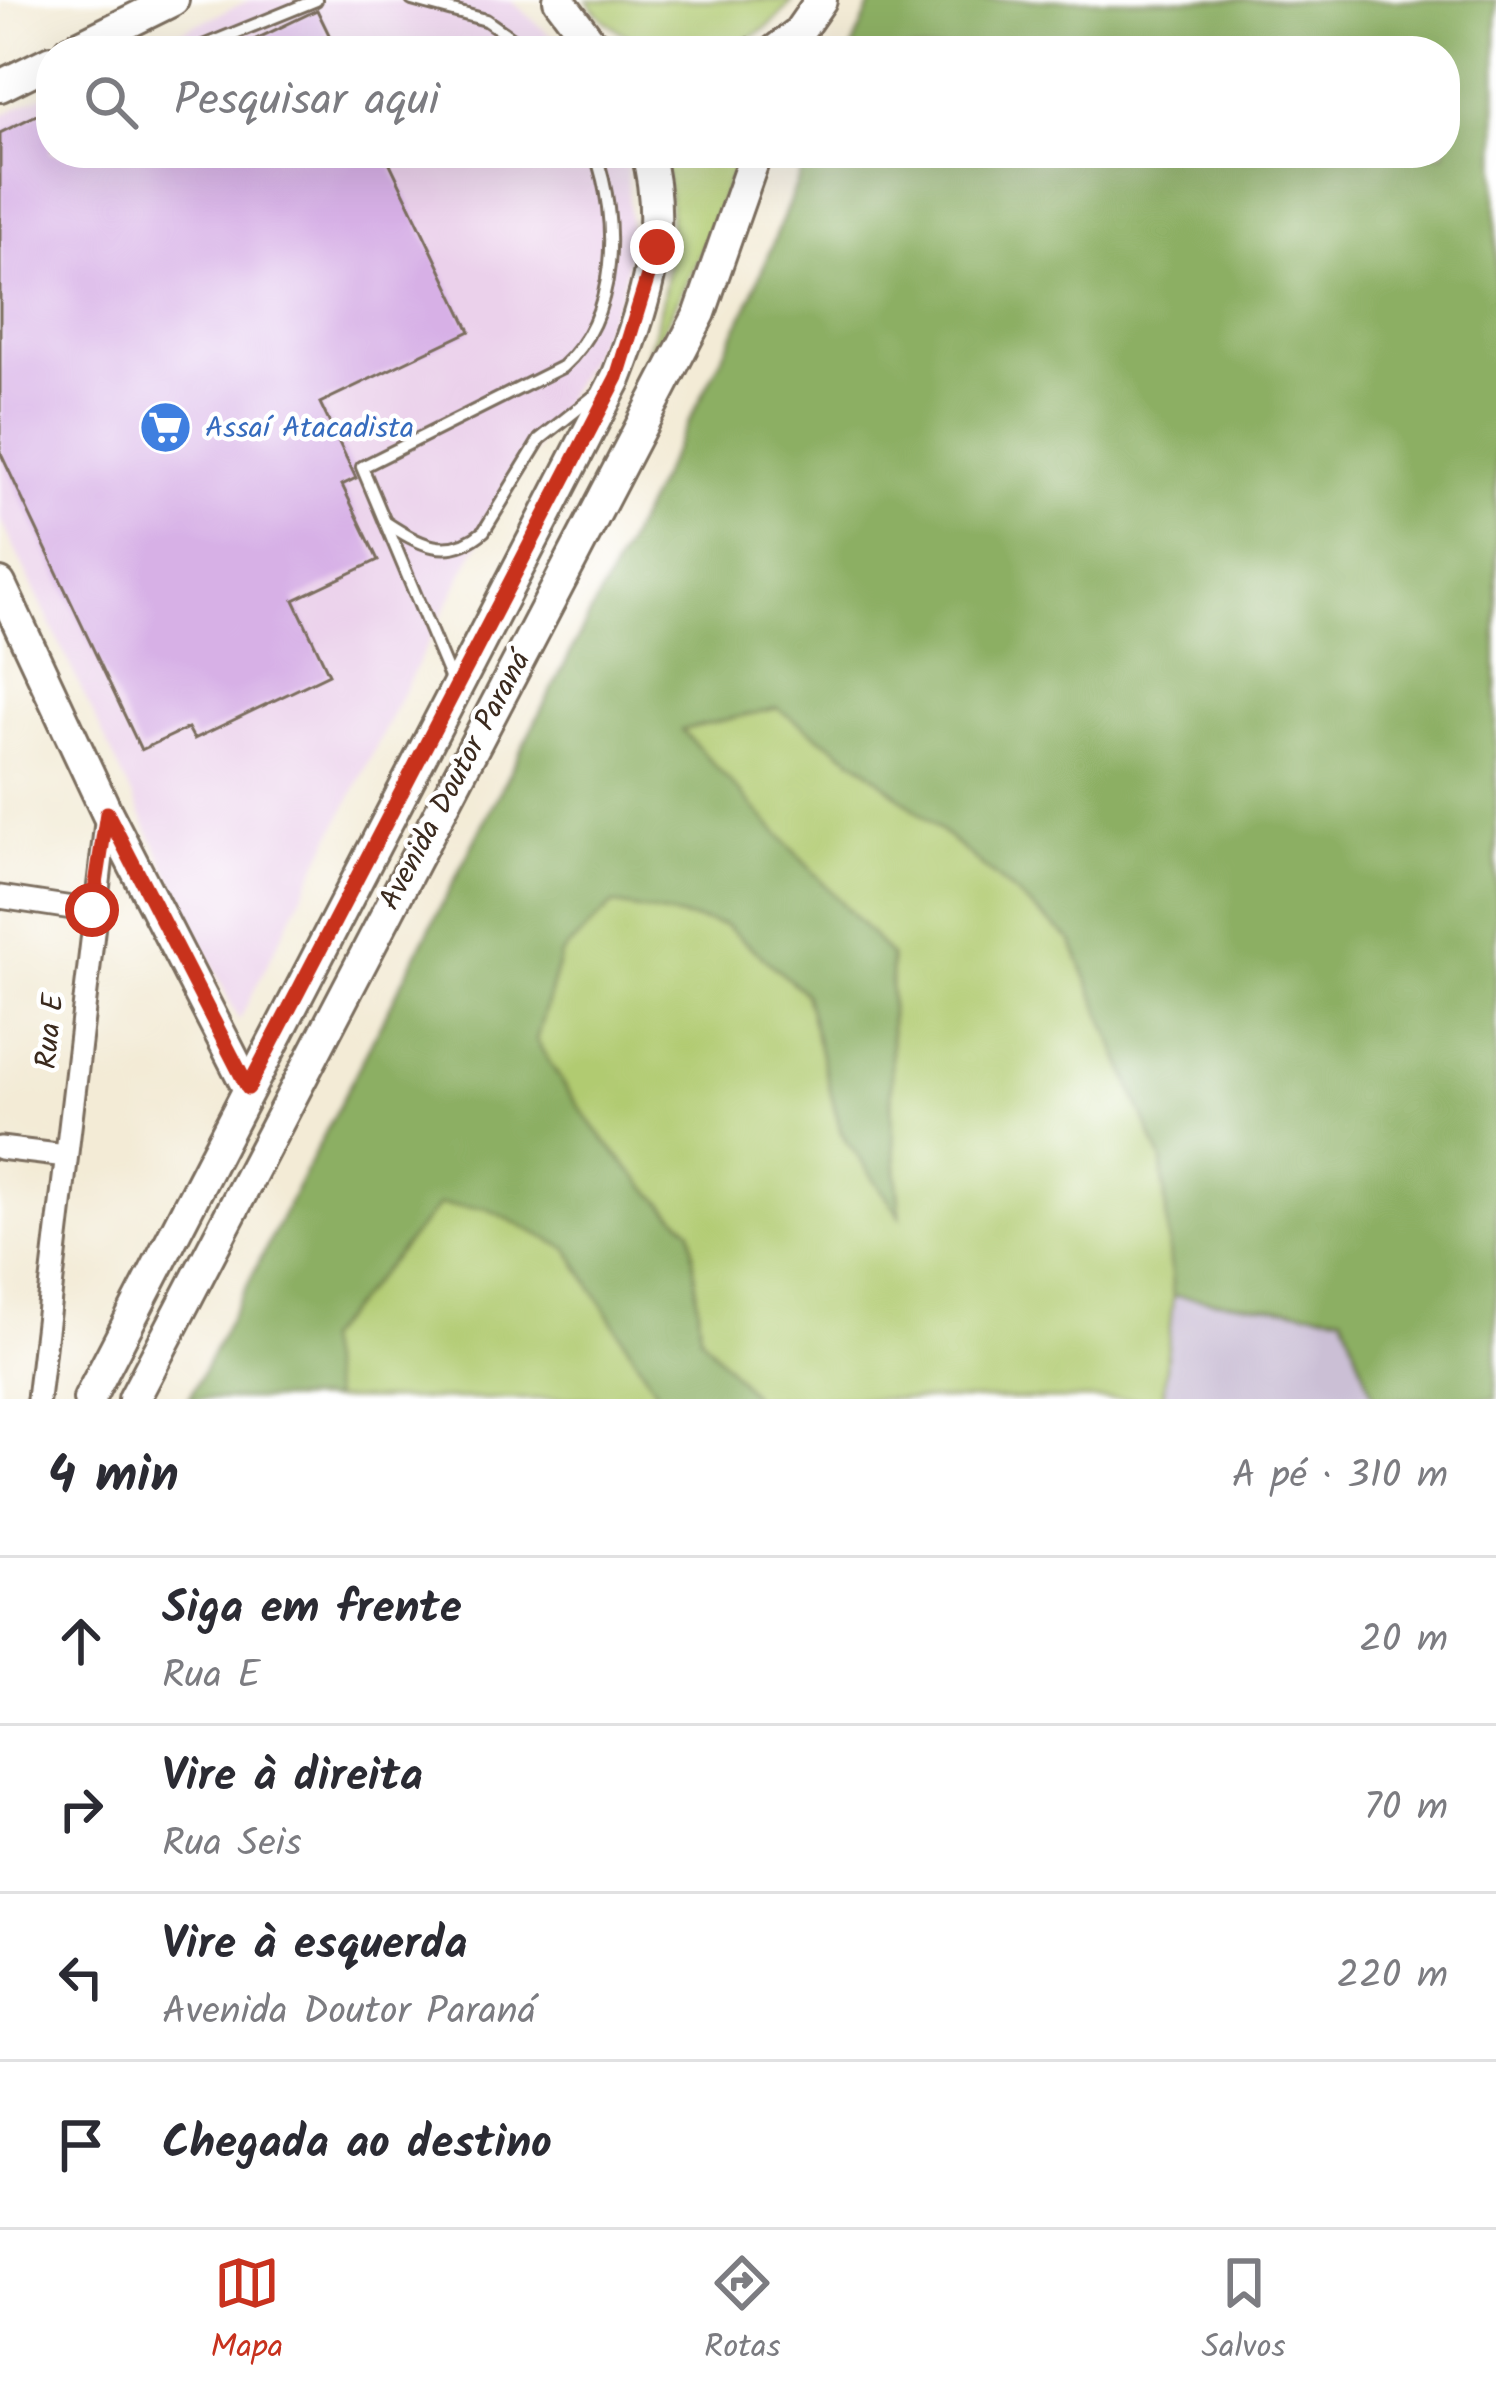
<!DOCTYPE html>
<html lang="pt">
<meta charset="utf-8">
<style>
:root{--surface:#fff;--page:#f2f2f3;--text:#2b2b33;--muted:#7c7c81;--line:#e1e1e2;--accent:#c8321e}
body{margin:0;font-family:Kalam,sans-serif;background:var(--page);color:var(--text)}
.stop{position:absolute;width:36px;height:36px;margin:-27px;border:9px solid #c8321e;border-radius:50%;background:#fff}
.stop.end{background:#c8321e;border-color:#fff;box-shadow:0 3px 12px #0008}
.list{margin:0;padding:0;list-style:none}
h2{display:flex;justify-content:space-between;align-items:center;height:156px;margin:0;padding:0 48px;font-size:51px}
h2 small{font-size:39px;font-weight:400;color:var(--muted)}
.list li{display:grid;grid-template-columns:78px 1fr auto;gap:36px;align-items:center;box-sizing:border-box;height:168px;padding:0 48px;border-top:3px solid var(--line)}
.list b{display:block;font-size:45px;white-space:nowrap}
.list p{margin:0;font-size:39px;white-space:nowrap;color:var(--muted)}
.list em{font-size:39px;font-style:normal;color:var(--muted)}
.icon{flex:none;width:66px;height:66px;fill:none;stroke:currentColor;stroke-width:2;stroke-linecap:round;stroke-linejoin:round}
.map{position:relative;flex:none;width:1496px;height:1399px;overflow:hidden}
.search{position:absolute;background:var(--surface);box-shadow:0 12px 48px #0002;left:36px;right:36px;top:36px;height:132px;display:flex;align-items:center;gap:30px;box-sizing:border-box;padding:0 42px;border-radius:48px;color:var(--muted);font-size:45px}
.sheet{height:828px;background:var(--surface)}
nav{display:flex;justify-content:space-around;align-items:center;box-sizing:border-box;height:168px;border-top:3px solid var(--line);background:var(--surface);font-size:33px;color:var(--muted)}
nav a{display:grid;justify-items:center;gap:6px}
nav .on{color:var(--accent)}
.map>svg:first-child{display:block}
</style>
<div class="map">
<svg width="1496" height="1399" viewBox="0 0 1496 1399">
<rect width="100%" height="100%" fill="#fff"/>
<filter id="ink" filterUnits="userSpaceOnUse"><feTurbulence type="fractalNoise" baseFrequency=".00833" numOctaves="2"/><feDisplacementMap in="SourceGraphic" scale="24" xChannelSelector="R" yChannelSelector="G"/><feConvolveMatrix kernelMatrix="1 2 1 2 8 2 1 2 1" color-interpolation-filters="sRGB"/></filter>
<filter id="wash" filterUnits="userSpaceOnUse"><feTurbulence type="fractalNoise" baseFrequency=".004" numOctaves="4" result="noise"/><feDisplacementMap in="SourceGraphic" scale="48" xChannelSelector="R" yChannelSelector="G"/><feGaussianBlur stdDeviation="2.7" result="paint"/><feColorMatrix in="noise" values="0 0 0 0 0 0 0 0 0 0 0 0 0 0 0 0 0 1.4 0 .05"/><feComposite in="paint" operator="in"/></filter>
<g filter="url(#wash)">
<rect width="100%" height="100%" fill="#f3ebd6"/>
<g fill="#ebd1eb">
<polygon points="250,0 511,0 567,51 137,51"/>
<polygon points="51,92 51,153 626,153 631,244 621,294 587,362 473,553 239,1021 0,518 0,116"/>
</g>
<polygon fill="#cbbfd5" points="1103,1247 1377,1272 1447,1399 1055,1399"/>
<g fill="#b1cb71" stroke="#767a48" stroke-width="3">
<path d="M587 0H792C746 71 633 66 587 0Z"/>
<path d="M662 153H740L698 259 638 382C666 305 681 234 662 153Z"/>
<path d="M777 708 863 766 1071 940 1162 1161 1173 1296 1163 1399H756L700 1336 691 1230C622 1168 584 1120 536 1040L561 954 613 904 725 925 805 993 841 1132 900 1214 891 1111V956L681 729Z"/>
<polygon points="439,1205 486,1208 568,1249 661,1399 333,1399 322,1340"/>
</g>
<path fill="#8caf63" stroke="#646c40" stroke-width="3" d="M873 0H1496V1399H1374L1343 1315 1173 1296 1162 1161 1071 940 863 766 777 708 682 730 891 956V1111L900 1216 841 1132 805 993 725 925 613 904 561 954 536 1040C579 1115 627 1173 691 1230L700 1336 756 1399H661L568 1249 486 1208 439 1205 323 1340 333 1399H189L746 310 809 153H1445V51H851Z"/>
<g id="blocks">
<g fill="#d7b0e6">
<polygon points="317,10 337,51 231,51"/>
<polygon points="51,108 51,153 385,153 470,331 320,403 356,478 342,485 378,560 294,600 329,674 194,739 188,728 141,750 0,452 0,133"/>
</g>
</g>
</g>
<g filter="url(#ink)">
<use href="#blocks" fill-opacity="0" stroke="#7b6e5e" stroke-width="3"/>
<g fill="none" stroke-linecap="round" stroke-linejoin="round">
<defs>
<g id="lane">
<polyline points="412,0 486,20 530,51"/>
<polyline points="191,51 316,0"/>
<path d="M385 522C419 544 448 562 484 531L540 439 598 393"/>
<path d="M452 682 362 467 562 367C619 316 619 219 595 153"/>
</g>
<g id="street">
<polyline points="0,897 92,911"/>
<polyline points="0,1148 66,1156"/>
<polyline points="38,1399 107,814"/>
</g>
<g id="secondary">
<polyline points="559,0 591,43 604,51"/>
<polyline points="70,51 173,0"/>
<polyline points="775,51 798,33 821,0"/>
<polyline points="0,86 51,61"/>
<polyline points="0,584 107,813 248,1088"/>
<path d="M89 1399 617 377C646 303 668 231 647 153"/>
<polyline points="134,1399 700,313 756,153"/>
</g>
</defs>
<use href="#lane" stroke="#7b6e5e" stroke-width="16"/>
<use href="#street" stroke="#7b6e5e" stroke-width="27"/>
<use href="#secondary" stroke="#7b6e5e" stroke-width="36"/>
<g stroke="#7b6e5e" stroke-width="4.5" stroke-dasharray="9 9" stroke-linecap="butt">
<polyline points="631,39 668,51"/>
<polyline points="709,51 749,38"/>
</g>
<use href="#lane" stroke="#fff" stroke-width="10"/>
<use href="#street" stroke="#fff" stroke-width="21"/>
<use href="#secondary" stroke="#fff" stroke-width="30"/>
</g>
</g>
<g fill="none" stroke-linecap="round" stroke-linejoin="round" filter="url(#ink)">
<polyline stroke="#c8321e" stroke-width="15" points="92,910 107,813 248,1088 617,377 657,247"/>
</g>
<defs>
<symbol id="supermarket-disc" viewBox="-11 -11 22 22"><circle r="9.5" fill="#3f7fe0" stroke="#fff"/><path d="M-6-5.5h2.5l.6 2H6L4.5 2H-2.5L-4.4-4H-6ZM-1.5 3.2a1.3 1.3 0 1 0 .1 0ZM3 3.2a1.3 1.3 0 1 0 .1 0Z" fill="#fff"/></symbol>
</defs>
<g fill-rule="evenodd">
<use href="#supermarket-disc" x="136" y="398" width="59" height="59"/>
</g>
<g text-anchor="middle" stroke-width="9" stroke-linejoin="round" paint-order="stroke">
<g font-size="30" fill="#366cbe" stroke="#fff" text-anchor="start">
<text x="205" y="437">Assaí Atacadista</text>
</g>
<g font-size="30" fill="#3b2a1e" stroke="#fff">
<text transform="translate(454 780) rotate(-62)" y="10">Avenida Doutor Paraná</text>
<text transform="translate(49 1031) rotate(-84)" y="10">Rua E</text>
</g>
</g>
</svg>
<div class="stop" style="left:92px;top:910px"></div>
<div class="stop end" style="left:657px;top:247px"></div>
<div class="search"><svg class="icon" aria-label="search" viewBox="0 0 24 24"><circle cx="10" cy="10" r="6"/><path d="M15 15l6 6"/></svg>Pesquisar aqui</div>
</div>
<section class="sheet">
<h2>4 min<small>A pé · 310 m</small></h2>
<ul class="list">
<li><svg class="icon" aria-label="ahead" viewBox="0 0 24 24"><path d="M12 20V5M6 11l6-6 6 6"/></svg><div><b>Siga em frente</b><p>Rua E</p></div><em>20 m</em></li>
<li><svg class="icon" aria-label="right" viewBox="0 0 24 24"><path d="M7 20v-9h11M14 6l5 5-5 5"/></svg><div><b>Vire à direita</b><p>Rua Seis</p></div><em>70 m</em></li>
<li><svg class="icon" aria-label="left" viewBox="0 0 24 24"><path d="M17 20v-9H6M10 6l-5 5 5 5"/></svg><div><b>Vire à esquerda</b><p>Avenida Doutor Paraná</p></div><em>220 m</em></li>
<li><svg class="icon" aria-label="arrive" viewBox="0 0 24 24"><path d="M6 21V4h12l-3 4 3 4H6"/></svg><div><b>Chegada ao destino</b></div></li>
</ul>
</section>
<nav>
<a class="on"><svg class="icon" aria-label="map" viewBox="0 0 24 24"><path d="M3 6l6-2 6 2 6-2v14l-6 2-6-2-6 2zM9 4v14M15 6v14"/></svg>Mapa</a>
<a><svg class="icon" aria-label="directions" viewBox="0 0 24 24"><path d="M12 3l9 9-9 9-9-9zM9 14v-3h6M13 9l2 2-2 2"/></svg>Rotas</a>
<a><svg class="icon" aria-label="saved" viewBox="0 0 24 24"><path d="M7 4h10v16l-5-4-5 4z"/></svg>Salvos</a>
</nav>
